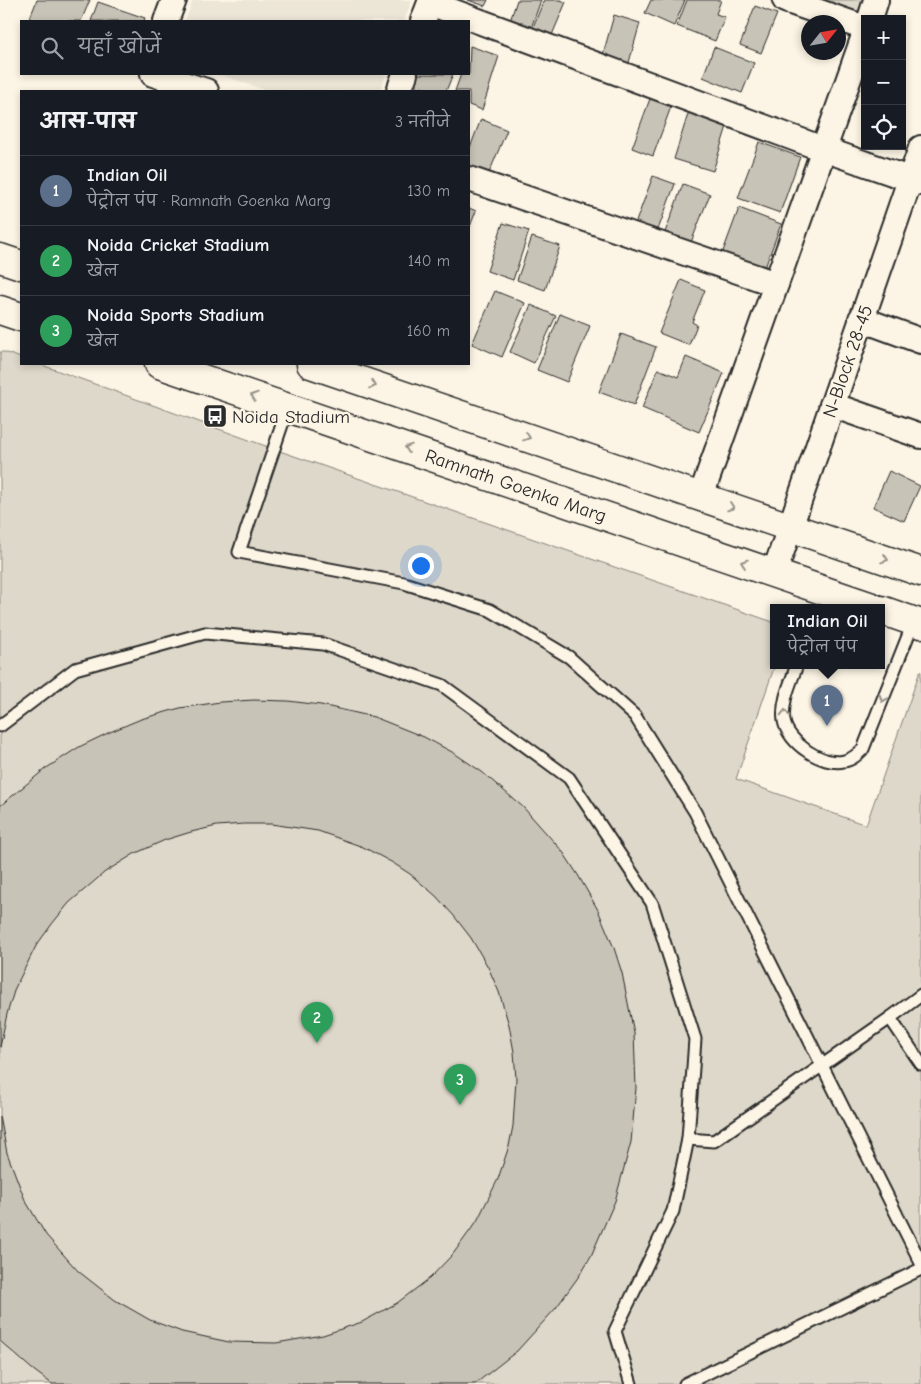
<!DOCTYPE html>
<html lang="hi">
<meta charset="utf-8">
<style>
:root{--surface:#171b24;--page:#20242c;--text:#f1f3f6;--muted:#9ea1a6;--line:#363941;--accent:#98999b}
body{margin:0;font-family:"Comic Neue","Playpen Sans Deva",sans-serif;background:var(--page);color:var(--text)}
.controls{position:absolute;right:15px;top:15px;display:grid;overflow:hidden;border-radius:0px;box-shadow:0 2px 8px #0003}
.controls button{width:45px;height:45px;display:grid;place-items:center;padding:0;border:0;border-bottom:1px solid var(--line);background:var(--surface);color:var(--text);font:25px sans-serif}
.compass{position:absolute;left:801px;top:15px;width:45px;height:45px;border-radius:50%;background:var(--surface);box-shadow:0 2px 8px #0003;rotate:59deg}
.you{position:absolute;left:420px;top:565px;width:18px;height:18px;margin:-12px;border:4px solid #fff;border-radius:50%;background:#1a73e8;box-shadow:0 0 0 8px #1a73e833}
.badge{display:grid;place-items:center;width:32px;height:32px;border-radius:50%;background:var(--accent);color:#fff;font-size:16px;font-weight:700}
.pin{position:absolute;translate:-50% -41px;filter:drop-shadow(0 1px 2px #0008)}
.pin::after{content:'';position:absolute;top:26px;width:18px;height:15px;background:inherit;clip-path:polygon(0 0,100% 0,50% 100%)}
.popup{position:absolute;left:770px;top:604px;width:115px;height:65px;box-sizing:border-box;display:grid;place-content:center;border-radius:0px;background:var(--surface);filter:drop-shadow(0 1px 4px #0005);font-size:16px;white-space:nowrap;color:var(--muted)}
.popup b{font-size:19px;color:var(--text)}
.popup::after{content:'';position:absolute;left:50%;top:100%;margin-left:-10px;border:10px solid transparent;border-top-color:var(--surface)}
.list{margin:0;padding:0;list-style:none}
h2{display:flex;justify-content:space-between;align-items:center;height:65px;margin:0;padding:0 20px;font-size:21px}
h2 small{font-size:16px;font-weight:400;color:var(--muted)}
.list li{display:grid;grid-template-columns:32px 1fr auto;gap:15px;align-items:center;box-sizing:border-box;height:70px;padding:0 20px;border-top:1px solid var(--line)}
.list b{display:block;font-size:19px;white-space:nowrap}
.list p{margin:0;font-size:16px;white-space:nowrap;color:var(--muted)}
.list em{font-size:16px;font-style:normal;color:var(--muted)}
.icon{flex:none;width:28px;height:28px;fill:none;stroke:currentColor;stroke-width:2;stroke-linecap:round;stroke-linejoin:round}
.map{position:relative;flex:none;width:921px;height:1384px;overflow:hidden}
.search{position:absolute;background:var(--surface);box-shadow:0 2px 8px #0003;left:20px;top:20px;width:450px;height:55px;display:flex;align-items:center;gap:12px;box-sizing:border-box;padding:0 18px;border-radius:0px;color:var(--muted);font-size:19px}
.panel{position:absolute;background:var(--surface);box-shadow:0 2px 8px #0003;left:20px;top:90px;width:450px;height:275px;border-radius:0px}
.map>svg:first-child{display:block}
</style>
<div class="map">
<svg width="921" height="1384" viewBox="0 0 921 1384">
<rect width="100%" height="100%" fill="#fcf5e5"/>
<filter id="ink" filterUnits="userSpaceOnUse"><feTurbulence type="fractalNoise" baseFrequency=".02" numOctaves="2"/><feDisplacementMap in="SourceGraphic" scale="10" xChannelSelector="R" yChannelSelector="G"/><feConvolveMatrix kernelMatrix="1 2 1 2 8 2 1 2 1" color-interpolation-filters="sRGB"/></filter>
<g filter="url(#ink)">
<g fill="#ece6d7">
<polygon points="193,0 412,0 404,21 185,21"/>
<polygon points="218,74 386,74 380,91 268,91"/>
</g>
<g fill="#ded8ca" stroke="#84827a">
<polygon points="825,0 863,0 858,12"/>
<polygon points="0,352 4,352 21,358 21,364 42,365 274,449 773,622 773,665 775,665 736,779 866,825 920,671 921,672 921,1384 0,1384"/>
</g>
<g fill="#c8c3b7" stroke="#2b2b2b">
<polygon points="37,0 90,0 81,21 32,21 29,20"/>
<polygon points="468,0 488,0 485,6"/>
<polygon points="517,0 541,0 531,28 510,21"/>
<polygon points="544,0 560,0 566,2 552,35 533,27"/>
<polygon points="651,0 685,0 674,26 645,13"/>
<polygon points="687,0 721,0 716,14 725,17 715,41 677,26"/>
<polygon points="98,2 145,18 144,21 91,21"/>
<polygon points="755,6 777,14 761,53 740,45"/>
<polygon points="614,15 640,23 628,66 602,58"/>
<polygon points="470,46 499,56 482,110 469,105 469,91 455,91 461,74 469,74"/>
<polygon points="714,47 754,63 742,93 703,77"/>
<polygon points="414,74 453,74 446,91 431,91 410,83"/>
<polygon points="651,96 672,104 653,156 632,148"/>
<polygon points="689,111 728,123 713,171 674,159"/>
<polygon points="481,119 507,130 487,178 469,171 469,150"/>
<polygon points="759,142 800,157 780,213 738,198"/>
<polygon points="653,176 675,184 656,235 634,227"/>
<polygon points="683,184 710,194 690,245 664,235"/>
<polygon points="469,208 476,211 469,229"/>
<polygon points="739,208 781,224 763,273 721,257"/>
<polygon points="503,223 529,231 513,280 487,271"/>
<polygon points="532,237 560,246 545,290 517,280"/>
<polygon points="681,280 705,290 692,322 697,325 689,345 659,333"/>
<polygon points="495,291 525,303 502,357 472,344"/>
<polygon points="531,305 556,316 534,363 510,352"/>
<polygon points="560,314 590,326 567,382 537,370"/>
<polygon points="621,334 656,347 634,405 599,392"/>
<polygon points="686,357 724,373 699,432 642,408 658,369 678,377"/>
<polygon points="889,471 920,486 904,521 873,507"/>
<polygon points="254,700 288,701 321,705 374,717 424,737 454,753 482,772 523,807 563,852 578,875 598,910 614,948 622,973 634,1033 636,1088 631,1142 615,1201 591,1256 579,1276 556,1308 517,1351 475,1384 52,1384 32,1369 0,1341 0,1116 7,1153 25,1200 46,1235 78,1271 115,1300 150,1320 182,1332 229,1342 276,1343 323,1335 362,1322 397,1303 430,1278 453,1254 477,1221 498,1179 509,1146 513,1126 516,1079 514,1052 509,1025 499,992 488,967 471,938 454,916 436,896 410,874 393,863 363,847 318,831 271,824 244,824 217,826 191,832 165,840 134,854 105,872 69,903 52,924 36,946 15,988 7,1014 0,1047 0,806 45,769 79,747 110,732 141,719 180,708 220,702"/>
</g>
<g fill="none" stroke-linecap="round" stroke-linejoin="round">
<defs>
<g id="lane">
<polyline points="288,407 239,552 404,583 490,610 569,657 635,716 695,812 921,1263"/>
<path d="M797 665C791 682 781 702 784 721 788 743 822 766 844 761 852 760 858 754 863 749L914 621"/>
<polyline points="0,726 75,669 205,633 323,644 442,685 569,778 652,903 695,1039 688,1139 673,1211 615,1331 631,1384"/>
<polyline points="890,1018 921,1064"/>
<polyline points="688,1139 714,1141 890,1018 921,995"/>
<polyline points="685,1384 921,1269"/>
</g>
<g id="street">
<polyline points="785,0 865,28"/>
<polyline points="430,3 823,149 921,183"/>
<polyline points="870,19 876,0"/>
<polyline points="166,21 174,0"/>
<polyline points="423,21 431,0"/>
<polyline points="153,74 206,91"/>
<polyline points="399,91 405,74"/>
<polyline points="469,179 776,284"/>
<polyline points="861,319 921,341"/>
<polyline points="832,405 921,436"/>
<polyline points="701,496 865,33"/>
<polyline points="774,574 921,148"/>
</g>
<g id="secondary">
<polyline points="0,258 21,265"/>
<polyline points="0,310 21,317"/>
<polyline points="159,364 872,607"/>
<polyline points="311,364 921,572"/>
<polyline points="881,610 921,624"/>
</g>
</defs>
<use href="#lane" stroke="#2b2b2b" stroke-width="15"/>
<use href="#street" stroke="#2b2b2b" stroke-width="28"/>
<use href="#secondary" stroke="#2b2b2b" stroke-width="31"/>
<use href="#lane" stroke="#fcf5e5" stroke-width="11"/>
<use href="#street" stroke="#fcf5e5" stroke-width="24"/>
<use href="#secondary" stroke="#fcf5e5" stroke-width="28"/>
</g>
<defs><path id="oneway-chevron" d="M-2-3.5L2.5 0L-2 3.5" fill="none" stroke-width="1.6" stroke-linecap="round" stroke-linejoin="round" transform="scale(1.25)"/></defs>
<g stroke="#949088">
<use href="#oneway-chevron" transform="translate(373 385) rotate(19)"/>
<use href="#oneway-chevron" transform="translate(254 396) rotate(-161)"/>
<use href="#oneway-chevron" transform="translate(527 437) rotate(19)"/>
<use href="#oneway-chevron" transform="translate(408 448) rotate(-161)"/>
<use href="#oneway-chevron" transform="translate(731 507) rotate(19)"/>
<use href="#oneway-chevron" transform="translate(885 559) rotate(19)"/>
<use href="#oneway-chevron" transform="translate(744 563) rotate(-161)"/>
<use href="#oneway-chevron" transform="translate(883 699) rotate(112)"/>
<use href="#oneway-chevron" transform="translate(785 713) rotate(-89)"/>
</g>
</g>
<defs>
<symbol id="bus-square" viewBox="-11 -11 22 22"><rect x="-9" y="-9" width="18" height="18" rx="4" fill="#2b2b2b" stroke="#fcf5e5"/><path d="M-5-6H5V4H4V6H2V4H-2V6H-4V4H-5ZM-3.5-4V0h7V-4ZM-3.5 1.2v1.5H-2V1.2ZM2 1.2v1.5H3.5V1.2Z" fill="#fff"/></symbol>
</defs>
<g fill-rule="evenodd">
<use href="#bus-square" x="201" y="402" width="28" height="28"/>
</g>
<g text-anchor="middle" stroke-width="4.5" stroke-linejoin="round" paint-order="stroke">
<g font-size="19" fill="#2b2b2b" stroke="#fcf5e5">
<text transform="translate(847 361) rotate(-71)" y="7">N-Block 28-45</text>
<text transform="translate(516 485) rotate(19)" y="7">Ramnath Goenka Marg</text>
</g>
<g font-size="19" fill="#2b2b2b" stroke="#fcf5e5" text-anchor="start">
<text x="232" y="423">Noida Stadium</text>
</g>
</g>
</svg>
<div class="controls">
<button>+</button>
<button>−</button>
<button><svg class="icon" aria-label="locate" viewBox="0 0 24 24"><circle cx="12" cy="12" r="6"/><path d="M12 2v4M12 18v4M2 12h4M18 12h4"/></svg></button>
</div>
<svg class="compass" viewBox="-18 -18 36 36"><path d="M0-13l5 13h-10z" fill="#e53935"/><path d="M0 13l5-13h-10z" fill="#9ea1a6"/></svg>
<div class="you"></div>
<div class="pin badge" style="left:827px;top:726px;background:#5c6f8a">1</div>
<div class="popup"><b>Indian Oil</b>पेट्रोल पंप</div>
<div class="pin badge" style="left:317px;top:1043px;background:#2e9e5b">2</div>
<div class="pin badge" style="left:460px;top:1105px;background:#2e9e5b">3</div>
<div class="search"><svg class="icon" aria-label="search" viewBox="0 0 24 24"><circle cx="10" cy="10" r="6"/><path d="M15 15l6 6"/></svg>यहाँ खोजें</div>
<section class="panel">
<h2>आस-पास<small>3 नतीजे</small></h2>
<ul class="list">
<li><span class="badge" style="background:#5c6f8a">1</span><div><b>Indian Oil</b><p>पेट्रोल पंप · Ramnath Goenka Marg</p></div><em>130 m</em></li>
<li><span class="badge" style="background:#2e9e5b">2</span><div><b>Noida Cricket Stadium</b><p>खेल</p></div><em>140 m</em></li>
<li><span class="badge" style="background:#2e9e5b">3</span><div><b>Noida Sports Stadium</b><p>खेल</p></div><em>160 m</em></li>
</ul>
</section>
</div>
